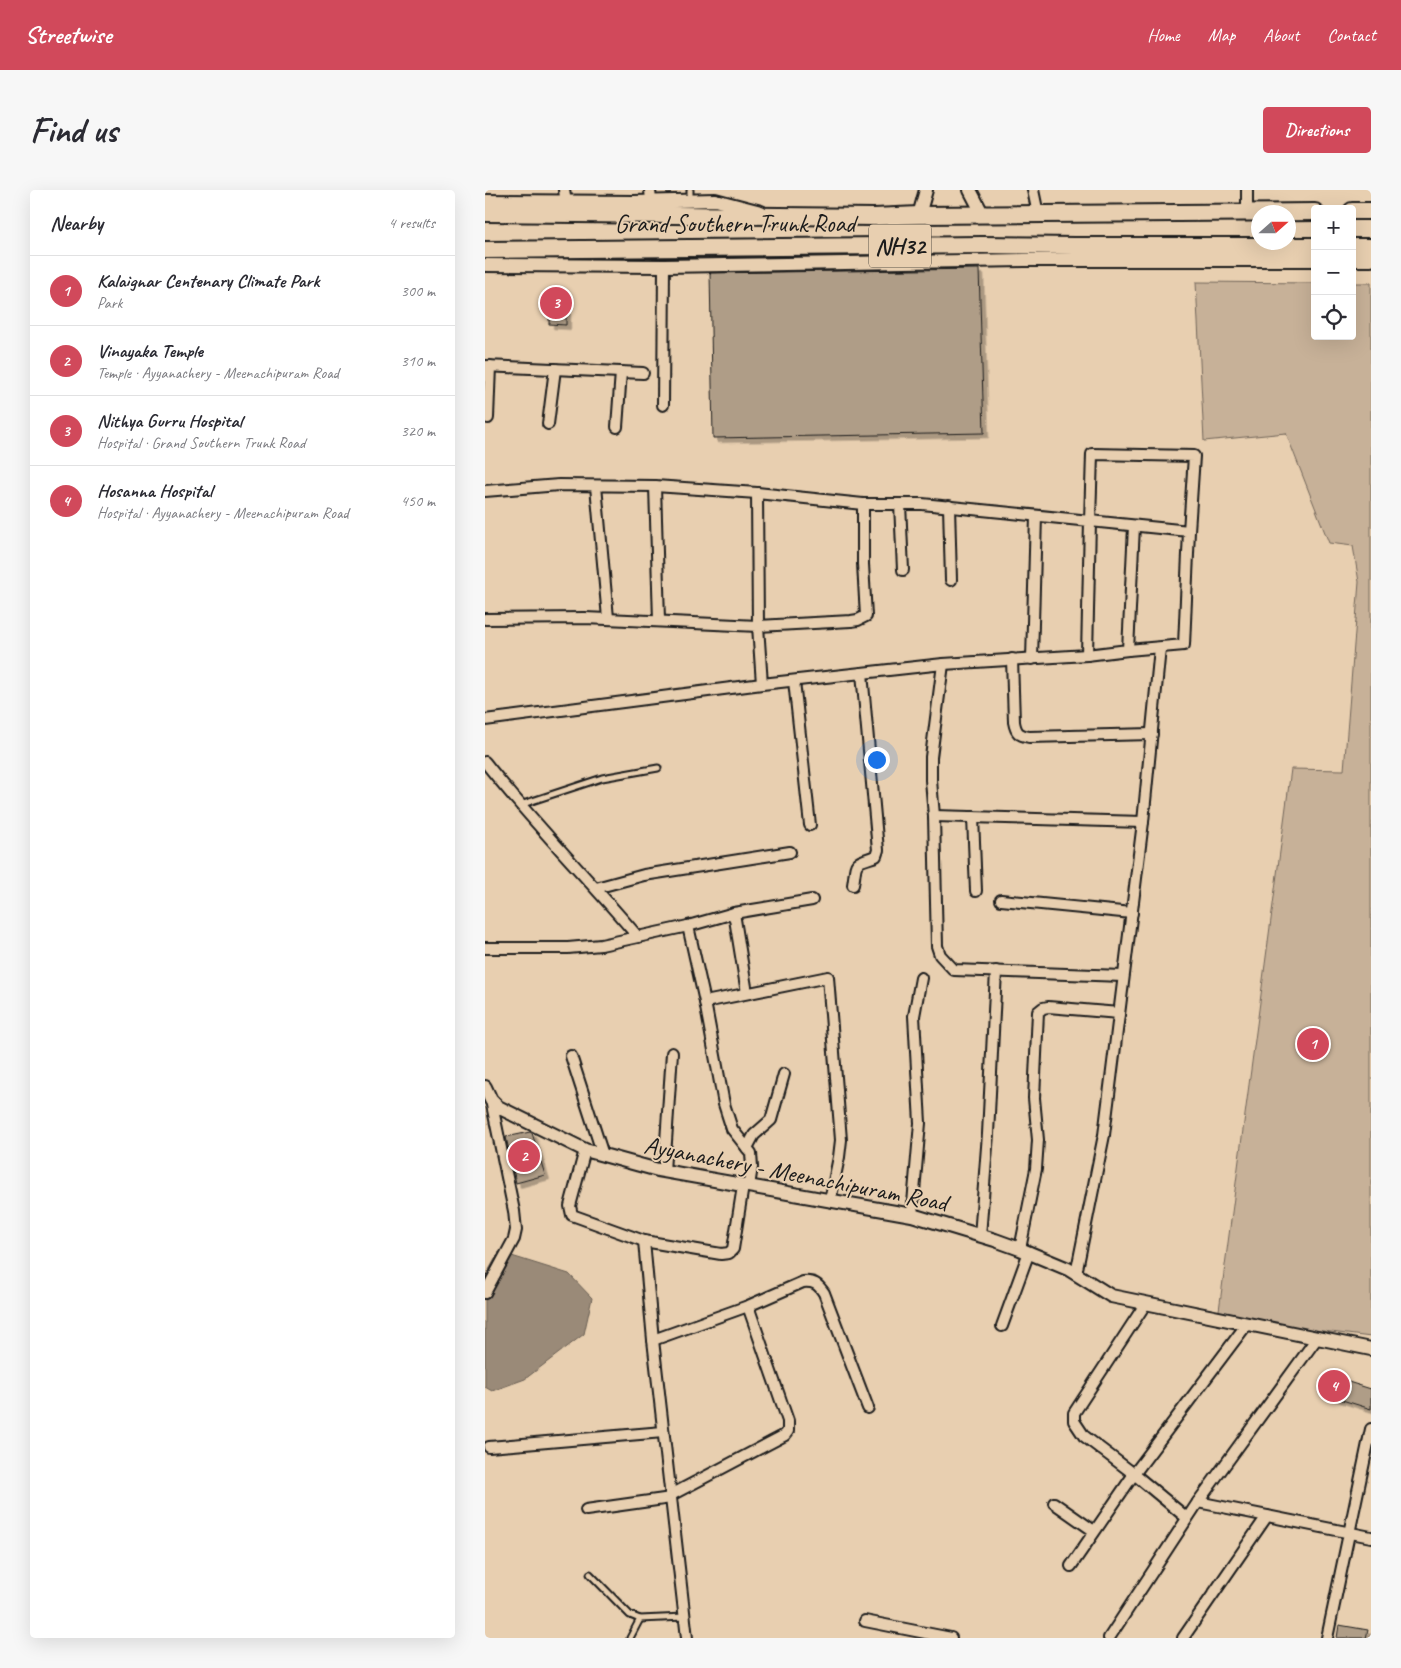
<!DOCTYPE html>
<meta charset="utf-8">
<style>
:root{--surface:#fff;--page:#f7f7f7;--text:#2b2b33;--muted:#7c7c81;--line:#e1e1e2;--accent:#d1495b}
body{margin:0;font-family:Caveat,sans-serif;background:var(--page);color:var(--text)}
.controls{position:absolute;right:15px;top:15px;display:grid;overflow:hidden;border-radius:5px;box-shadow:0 5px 20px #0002}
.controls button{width:45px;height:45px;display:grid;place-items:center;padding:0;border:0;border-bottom:1px solid var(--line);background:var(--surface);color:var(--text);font:25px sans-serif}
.compass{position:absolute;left:766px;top:15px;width:45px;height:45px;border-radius:50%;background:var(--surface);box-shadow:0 5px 20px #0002;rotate:69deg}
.you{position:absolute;left:391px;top:569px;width:18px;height:18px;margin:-12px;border:4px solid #fff;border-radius:50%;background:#1a73e8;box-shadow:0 0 0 8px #1a73e833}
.badge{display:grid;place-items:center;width:32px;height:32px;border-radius:50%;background:var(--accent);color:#fff;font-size:16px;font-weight:700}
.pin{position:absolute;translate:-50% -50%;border:2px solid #fff;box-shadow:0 1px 5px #0006}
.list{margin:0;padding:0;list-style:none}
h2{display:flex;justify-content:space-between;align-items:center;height:65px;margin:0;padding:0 20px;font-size:21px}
h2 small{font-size:16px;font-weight:400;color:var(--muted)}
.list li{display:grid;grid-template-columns:32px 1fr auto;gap:15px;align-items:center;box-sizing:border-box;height:70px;padding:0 20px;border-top:1px solid var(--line)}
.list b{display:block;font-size:19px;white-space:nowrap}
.list p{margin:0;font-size:16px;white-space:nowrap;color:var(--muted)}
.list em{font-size:16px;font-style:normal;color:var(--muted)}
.icon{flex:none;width:28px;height:28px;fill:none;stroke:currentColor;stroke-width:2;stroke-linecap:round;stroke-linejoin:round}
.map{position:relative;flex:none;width:886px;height:1448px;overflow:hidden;border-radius:5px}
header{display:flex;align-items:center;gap:30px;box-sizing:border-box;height:70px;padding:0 25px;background:var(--accent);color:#fff}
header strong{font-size:24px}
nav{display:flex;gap:28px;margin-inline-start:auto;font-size:18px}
.intro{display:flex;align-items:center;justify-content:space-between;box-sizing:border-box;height:120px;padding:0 30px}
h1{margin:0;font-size:35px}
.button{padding:12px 22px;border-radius:5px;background:var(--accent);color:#fff;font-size:18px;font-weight:700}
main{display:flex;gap:30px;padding:0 30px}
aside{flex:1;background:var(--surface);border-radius:5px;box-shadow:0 5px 20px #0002}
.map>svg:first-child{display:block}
</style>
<header>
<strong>Streetwise</strong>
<nav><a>Home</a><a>Map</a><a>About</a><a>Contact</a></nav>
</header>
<div class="intro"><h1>Find us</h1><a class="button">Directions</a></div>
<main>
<aside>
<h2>Nearby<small>4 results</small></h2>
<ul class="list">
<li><span class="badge">1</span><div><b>Kalaignar Centenary Climate Park</b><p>Park</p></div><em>300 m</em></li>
<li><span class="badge">2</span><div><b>Vinayaka Temple</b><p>Temple · Ayyanachery - Meenachipuram Road</p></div><em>310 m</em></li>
<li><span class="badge">3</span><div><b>Nithya Gurru Hospital</b><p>Hospital · Grand Southern Trunk Road</p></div><em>320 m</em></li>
<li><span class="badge">4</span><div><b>Hosanna Hospital</b><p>Hospital · Ayyanachery - Meenachipuram Road</p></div><em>450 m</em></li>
</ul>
</aside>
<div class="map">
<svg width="886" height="1448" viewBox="0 0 886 1448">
<defs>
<filter id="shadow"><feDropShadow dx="4.5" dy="4.5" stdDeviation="0" flood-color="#0004"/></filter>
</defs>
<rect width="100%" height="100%" fill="#e8cfb0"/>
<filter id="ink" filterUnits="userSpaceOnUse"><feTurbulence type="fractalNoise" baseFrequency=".02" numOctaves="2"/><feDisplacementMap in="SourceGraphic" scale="10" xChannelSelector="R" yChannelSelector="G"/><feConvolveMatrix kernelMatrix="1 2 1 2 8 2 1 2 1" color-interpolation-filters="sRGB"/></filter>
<g filter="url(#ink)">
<polygon fill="#c7b198" stroke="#72665a" points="711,92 830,93 830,146 867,146 867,93 886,93 886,1147 733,1128 806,579 859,580 874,392 868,356 844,353 801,243 719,251"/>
<polygon fill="#9a8a78" stroke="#685e53" points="14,1062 84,1084 107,1108 99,1144 40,1189 7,1201 0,1197 0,1087"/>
<g fill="#af9d87" stroke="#1c1c1c" filter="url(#shadow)">
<polygon points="494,79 499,243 228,248 225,83"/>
<polygon points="65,101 81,101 81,135 64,134"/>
<polygon points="45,942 47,943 60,985 31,993 21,947"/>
<polygon points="844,1186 886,1199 886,1219 838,1204"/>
<polygon points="854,1435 883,1440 881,1448 852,1448"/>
</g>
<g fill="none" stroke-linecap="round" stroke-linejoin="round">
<defs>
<g id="service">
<polyline points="205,0 205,11"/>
<polyline points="35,615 117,588 173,578"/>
<polyline points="105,1384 145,1425 155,1429 199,1427"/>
<polyline points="145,1448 155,1429"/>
</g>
<g id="minor">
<polyline points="79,0 81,13"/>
<polyline points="165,0 166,11"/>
<polyline points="548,0 553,24"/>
<polyline points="762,22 762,0"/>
<polyline points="0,176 158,183"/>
<polyline points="178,215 179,76"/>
<polyline points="3,228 5,176"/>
<polyline points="63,234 70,179"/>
<polyline points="132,237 136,182"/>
<polyline points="111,296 123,428"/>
<polyline points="170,296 174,430"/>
<polyline points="0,301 74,295 170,296 272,303 378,314 437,314 605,331 602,465"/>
<polyline points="272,303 273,436 366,431 373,430 381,426 378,374 378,314"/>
<polyline points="415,314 418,380"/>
<polyline points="464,316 466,390"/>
<polyline points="0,429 100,428 273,436 277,494"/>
<polyline points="643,460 699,455 704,341 709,266 607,264 605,331 704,341"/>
<path d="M527 469 529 532C531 543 534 545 544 547L667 544"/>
<polyline points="547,469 551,326"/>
<polyline points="458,474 446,567 446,590 449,626 452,756 455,765 469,780 638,786"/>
<polyline points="309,491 325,635"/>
<polyline points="0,530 277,494 458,474 602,465 643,460 649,336"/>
<path d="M0 572C48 633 103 688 153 747"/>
<polyline points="449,626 658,632"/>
<polyline points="488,627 491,701"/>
<path d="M368 695C372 670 367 674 391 666L393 660 377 483"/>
<polyline points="111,698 159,685 305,662"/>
<polyline points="516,710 647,723"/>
<polyline points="249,723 262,803"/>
<polyline points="203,736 220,812 239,914 247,939 266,963 267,977 264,996"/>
<polyline points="0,758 83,758 116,755 203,736 249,723 327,710"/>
<polyline points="220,812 343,787 356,950 354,967 345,1011"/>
<polyline points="86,866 118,965"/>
<polyline points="262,958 269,945 286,930 299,884"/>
<polyline points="100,960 85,1016 87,1025 159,1051 236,1064 244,1063 248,1059 258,996"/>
<polyline points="179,981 187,863"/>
<polyline points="427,1025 435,933 429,826 436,788"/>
<polyline points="495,1046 503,944 511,781"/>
<polyline points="159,1051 168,1150 202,1448"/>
<polyline points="535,1059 551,979 553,950 549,908 553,822 558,818 563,817 634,823"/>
<polyline points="591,1084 619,945 658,632 675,458"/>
<polyline points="0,1103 29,1049 31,1040 29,1021 6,910"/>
<polyline points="661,1113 589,1223 589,1231 599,1246 649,1284 702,1328"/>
<polyline points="517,1136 544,1062"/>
<path d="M168 1150 263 1116 318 1092C329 1091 333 1094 339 1103L383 1218"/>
<polyline points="4,1257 178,1242"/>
<polyline points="186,1305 300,1245 303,1241 303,1231 263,1116"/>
<polyline points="713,1312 886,1347"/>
<polyline points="569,1313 609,1341"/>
<polyline points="101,1320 186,1308"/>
<polyline points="586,1376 649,1284 762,1134"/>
<polyline points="380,1431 466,1448"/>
<polyline points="624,1448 713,1312 832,1148"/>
<polyline points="698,1448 782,1326"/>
<polyline points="842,1448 886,1239"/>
</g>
<g id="tertiary">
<polyline points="485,0 498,25"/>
<polyline points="0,11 149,12 230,10 276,22"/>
<polyline points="434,25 441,0"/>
<polyline points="867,70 886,70"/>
<polyline points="0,75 179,76 540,70 830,70"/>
<polyline points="0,897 6,910 13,917 100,960 173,980 427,1025 510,1050 535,1059 583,1079 626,1106 886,1159"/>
</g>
<g id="trunk">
<polyline points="867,21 886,21"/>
<polyline points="0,23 389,27 434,25 830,22"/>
<polyline points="867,57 886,57"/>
<polyline points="0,60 498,55 590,56 830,56"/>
</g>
</defs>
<use href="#service" stroke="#1c1c1c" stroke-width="9"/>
<use href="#minor" stroke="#1c1c1c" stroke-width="14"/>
<use href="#tertiary" stroke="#1c1c1c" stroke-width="16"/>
<use href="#trunk" stroke="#1c1c1c" stroke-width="20"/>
<use href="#service" stroke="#e8cfb0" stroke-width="5"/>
<use href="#minor" stroke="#e8cfb0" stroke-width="10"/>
<use href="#tertiary" stroke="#e8cfb0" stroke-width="12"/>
<use href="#trunk" stroke="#e8cfb0" stroke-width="16"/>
</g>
</g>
<g text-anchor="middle" stroke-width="4" stroke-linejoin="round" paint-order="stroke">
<rect fill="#e8cfb0" stroke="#595248" stroke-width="1" x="384" y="34.5" width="62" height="43" rx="4"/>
<g font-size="24" font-weight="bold" fill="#1c1c1c">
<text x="415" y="64">NH32</text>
</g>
<g font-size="25" fill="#1c1c1c" stroke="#e8cfb0">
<text x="250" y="42">Grand Southern Trunk Road</text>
<text transform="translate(311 983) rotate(11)" y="9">Ayyanachery - Meenachipuram Road</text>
</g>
</g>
</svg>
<div class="controls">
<button>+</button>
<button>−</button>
<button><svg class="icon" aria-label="locate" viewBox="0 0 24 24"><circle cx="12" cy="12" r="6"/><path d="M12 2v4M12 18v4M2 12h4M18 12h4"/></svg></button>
</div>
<svg class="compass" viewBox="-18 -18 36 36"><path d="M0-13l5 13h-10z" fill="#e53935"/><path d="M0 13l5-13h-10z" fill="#7c7c81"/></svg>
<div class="you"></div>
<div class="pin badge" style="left:828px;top:854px">1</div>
<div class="pin badge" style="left:39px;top:966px">2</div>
<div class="pin badge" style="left:71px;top:113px">3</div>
<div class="pin badge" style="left:849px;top:1196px">4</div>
</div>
</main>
